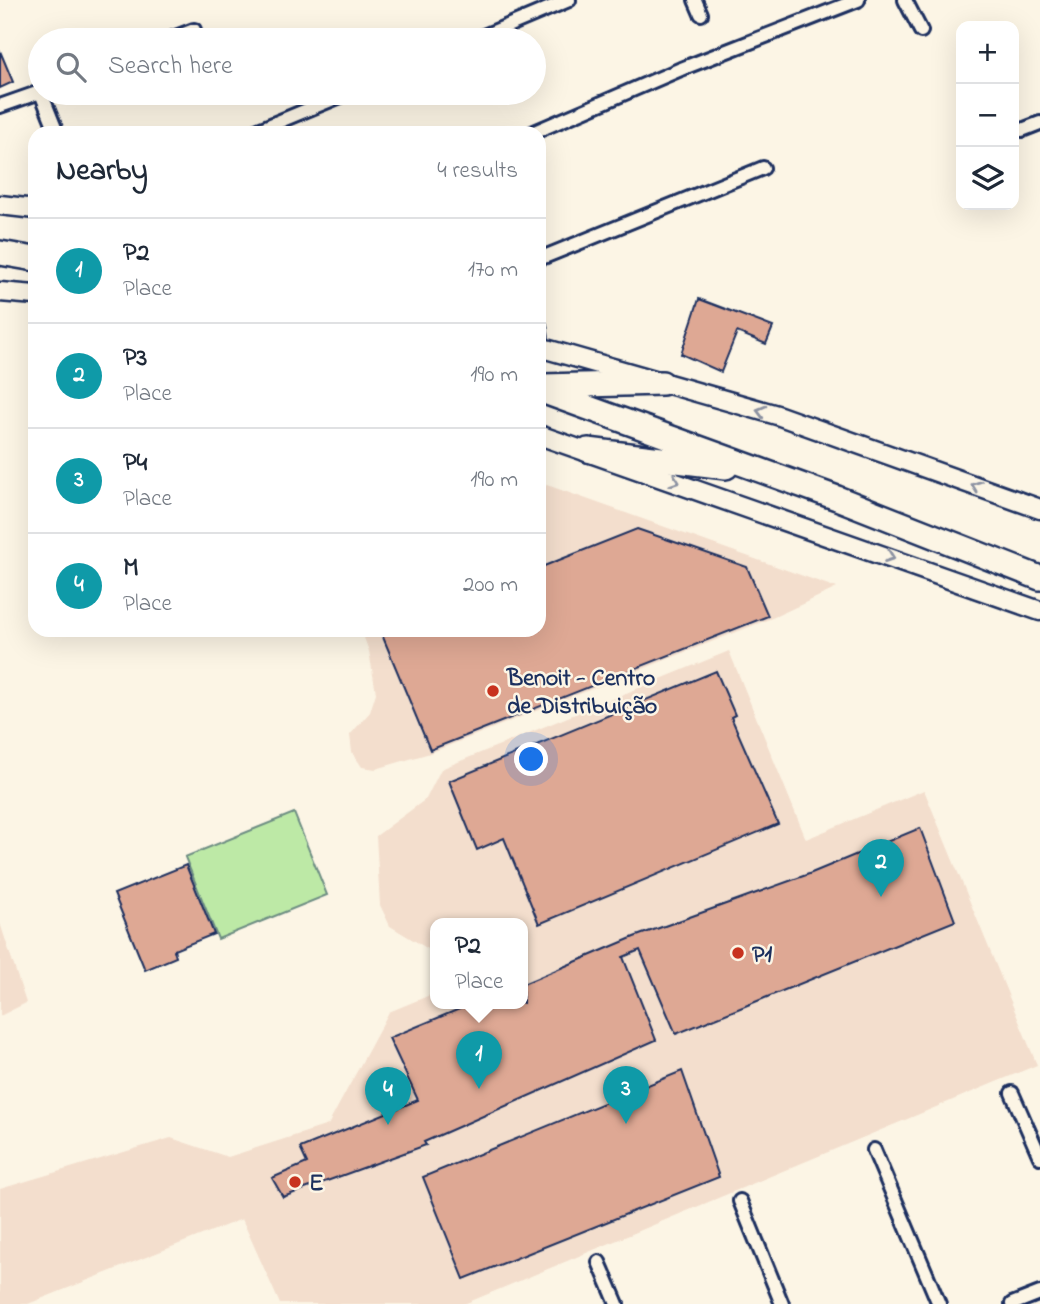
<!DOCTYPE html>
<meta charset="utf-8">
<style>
:root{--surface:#fff;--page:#f6f6f7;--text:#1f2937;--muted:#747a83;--line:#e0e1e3;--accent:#0b8043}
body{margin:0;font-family:"Indie Flower",sans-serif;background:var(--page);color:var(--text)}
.controls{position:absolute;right:21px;top:21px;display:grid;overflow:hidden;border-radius:14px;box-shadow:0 7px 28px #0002}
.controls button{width:63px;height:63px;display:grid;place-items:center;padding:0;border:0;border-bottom:2px solid var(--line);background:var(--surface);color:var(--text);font:35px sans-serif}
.you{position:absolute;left:532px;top:760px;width:24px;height:24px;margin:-18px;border:5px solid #fff;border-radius:50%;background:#1a73e8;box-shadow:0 0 0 10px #1a73e833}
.badge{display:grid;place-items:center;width:46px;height:46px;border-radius:50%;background:var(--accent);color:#fff;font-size:23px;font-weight:700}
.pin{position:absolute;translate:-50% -58px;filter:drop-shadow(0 2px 4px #0008)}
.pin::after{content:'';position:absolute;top:37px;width:24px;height:21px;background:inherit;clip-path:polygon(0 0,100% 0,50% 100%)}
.popup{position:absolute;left:430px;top:918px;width:98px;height:91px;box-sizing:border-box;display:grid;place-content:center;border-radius:14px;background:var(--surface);filter:drop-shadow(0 2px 5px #0005);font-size:23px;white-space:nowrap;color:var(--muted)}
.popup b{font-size:26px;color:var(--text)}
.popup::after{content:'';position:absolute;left:50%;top:100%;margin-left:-14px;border:14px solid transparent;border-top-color:var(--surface)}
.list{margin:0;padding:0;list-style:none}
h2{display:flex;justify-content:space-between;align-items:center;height:91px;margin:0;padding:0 28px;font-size:30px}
h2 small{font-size:23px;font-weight:400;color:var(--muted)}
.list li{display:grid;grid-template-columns:46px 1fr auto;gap:21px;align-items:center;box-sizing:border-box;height:105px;padding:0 28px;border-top:2px solid var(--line)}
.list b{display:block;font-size:26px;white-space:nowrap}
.list p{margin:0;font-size:23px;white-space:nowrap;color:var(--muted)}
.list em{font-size:23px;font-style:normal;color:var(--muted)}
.icon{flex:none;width:38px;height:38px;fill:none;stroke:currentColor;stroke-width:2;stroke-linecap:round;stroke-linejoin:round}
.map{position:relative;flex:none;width:1040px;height:1304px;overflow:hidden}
.search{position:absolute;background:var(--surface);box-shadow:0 7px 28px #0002;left:28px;top:28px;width:518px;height:77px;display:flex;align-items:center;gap:18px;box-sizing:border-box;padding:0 24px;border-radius:38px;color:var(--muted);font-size:26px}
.panel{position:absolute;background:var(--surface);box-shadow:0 7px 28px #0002;left:28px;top:126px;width:518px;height:511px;border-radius:21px}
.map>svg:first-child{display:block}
</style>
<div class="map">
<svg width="1040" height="1304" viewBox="0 0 1040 1304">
<rect width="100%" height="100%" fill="#fcf5e5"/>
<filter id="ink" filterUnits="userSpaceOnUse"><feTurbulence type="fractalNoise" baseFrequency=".0143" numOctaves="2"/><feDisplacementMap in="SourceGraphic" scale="14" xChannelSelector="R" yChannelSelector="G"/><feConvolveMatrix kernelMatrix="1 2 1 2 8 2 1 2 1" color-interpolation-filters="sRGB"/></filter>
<g filter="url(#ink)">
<g fill="#f3decd">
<polygon points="547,485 837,588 772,618 430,753 376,769 362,767 352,752 350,735 370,712 376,693 369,651 361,630 539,630 539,489"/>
<polygon points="729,651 806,839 924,790 1037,1065 464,1304 280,1304 242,1219 28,1304 0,1304 0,1189 171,1138 228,1157 328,1125 389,1012 435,993 435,1003 523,1003 523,923 435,923 435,953 390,926 380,905 376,836 426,799 441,769"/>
<polygon points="0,923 26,1003 0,1016"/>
</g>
<polygon fill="#bde9a6" stroke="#6c8c82" stroke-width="2" points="294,813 327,895 218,939 185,857"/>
<g fill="#dea894" stroke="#1b2f5e" stroke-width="2">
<polygon points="0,51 13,82 0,88"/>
<polygon points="699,299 773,327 766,344 737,332 721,372 681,354"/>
<polygon points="637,529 747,567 768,616 430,750 380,630 539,630 539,568"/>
<polygon points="716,671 735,715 731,717 778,824 539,924 504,838 477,850 449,781"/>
<polygon points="920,828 955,921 676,1034 640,950 623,957 656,1040 424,1142 426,1145 283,1197 272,1178 307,1163 300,1148 418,1100 389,1038 474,1003 523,1003 523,984 634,937 809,874"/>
<polygon points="186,865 214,934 174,950 176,957 145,970 114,894"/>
<polygon points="682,1071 719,1177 464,1279 423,1177"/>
</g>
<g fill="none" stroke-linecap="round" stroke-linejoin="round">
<defs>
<g id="street">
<polyline points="695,0 701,14"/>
<polyline points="905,0 921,31"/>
<polyline points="168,40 194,30"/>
<polyline points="474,40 569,0"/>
<polyline points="41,93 57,133"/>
<polyline points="0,106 40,92"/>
<polyline points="1022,130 1040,123"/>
<polyline points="251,133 348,93"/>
<polyline points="532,133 681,69 858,0"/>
<polyline points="539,259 763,168"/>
<polyline points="539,325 542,348"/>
<polyline points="1012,1093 1040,1157"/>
<polyline points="874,1150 939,1304"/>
<polyline points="740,1201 782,1304"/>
<polyline points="599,1262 617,1304"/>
<polyline points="1012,1304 1040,1293"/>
</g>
<g id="secondary">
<polyline points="0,205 35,209"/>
<polyline points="0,292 35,295"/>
<polyline points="539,347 777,415 1040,509"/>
<polyline points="539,435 1040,611"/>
</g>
<g id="highway">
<polyline points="0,253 35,259"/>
<polyline points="543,386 662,383"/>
<polyline points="539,390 837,498 1040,578"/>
<polyline points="588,450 726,467"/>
</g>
</defs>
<use href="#street" stroke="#1b2f5e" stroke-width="18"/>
<use href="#secondary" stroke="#1b2f5e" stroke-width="23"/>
<use href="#highway" stroke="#1b2f5e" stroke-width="28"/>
<use href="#street" stroke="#fcf5e5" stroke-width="12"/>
<use href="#secondary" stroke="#fcf5e5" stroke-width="18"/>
<use href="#highway" stroke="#fcf5e5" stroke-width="23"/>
</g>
<defs><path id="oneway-chevron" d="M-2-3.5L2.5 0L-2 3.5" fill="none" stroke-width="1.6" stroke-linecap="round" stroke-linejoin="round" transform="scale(1.75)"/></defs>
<g stroke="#8c92a2">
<use href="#oneway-chevron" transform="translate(761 411) rotate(-165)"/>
<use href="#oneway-chevron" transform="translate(675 481) rotate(19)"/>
<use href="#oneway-chevron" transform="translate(976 486) rotate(-160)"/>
<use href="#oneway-chevron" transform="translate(890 557) rotate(20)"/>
</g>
</g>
<g fill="#c8321e" stroke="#fcf5e5" stroke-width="2.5">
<circle cx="493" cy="691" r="7"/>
<circle cx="738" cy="953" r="7"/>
<circle cx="295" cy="1182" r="7"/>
</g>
<g text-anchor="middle" stroke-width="5" stroke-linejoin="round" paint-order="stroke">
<g font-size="24" font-weight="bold" fill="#1b2f5e" stroke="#fcf5e5" text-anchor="start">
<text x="507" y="685">Benoit - Centro<tspan x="507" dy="28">de Distribuição</tspan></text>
<text x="752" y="961">P1</text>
<text x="309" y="1190">E</text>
</g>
</g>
</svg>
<div class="controls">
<button>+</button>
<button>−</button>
<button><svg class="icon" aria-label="layers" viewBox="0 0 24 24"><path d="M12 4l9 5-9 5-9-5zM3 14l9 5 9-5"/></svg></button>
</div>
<div class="you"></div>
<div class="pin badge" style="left:479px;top:1089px;background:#0f9aa8">1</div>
<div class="popup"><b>P2</b>Place</div>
<div class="pin badge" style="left:881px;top:897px;background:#0f9aa8">2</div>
<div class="pin badge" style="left:626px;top:1124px;background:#0f9aa8">3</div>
<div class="pin badge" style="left:388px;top:1125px;background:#0f9aa8">4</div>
<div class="search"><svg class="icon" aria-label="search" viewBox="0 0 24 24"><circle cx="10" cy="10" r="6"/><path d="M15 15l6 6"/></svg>Search here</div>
<section class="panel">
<h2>Nearby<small>4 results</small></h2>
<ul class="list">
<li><span class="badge" style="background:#0f9aa8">1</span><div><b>P2</b><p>Place</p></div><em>170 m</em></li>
<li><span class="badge" style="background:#0f9aa8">2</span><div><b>P3</b><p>Place</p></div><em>190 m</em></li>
<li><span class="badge" style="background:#0f9aa8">3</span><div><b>P4</b><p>Place</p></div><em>190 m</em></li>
<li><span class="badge" style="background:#0f9aa8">4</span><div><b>M</b><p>Place</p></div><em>200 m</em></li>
</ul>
</section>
</div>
